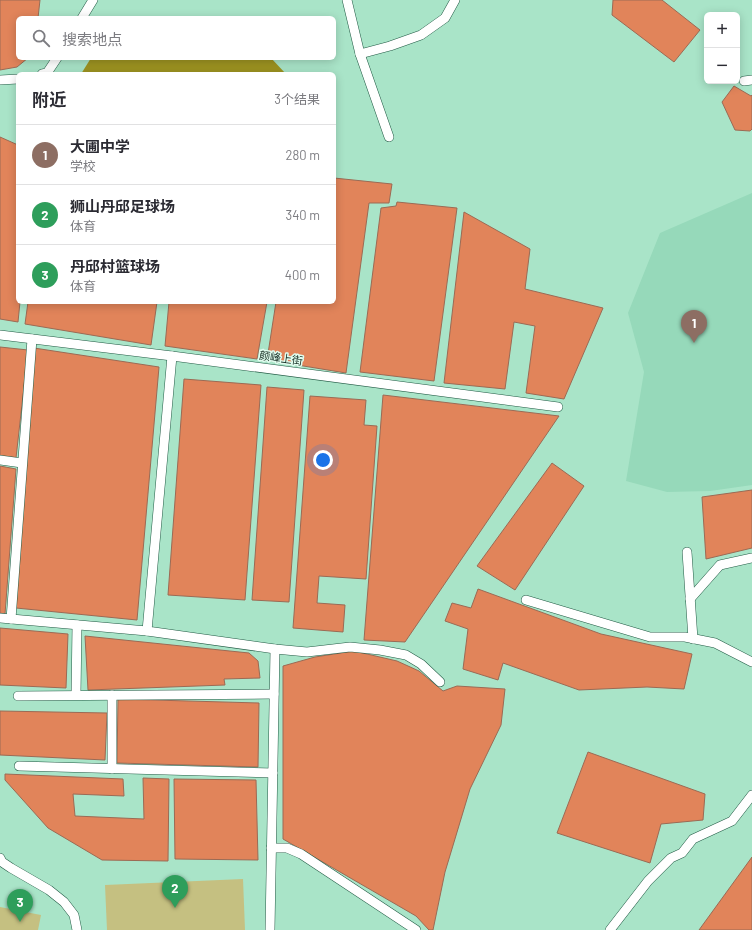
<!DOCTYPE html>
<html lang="zh">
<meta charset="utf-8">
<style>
:root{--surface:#fff;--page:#f2f2f3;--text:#2b2b33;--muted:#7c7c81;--line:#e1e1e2;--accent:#0b8043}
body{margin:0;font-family:Barlow,"Noto Sans SC",sans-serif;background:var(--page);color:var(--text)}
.controls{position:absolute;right:12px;top:12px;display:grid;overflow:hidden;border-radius:6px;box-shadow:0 2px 10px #0003}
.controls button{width:36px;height:36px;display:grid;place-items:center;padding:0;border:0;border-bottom:1px solid var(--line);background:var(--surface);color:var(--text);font:20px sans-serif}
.you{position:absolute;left:323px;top:460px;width:14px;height:14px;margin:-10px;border:3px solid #fff;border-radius:50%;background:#1a73e8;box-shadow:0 0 0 6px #1a73e833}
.badge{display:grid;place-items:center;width:26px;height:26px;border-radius:50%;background:var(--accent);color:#fff;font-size:13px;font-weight:700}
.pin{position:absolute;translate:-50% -33px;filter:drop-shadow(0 1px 2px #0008)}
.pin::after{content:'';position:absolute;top:21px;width:14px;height:12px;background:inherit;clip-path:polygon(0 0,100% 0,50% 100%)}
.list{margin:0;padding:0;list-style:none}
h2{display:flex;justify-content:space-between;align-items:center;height:52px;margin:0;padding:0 16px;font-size:17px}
h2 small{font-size:13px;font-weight:400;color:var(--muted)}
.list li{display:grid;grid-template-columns:26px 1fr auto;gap:12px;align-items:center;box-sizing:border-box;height:60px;padding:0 16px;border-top:1px solid var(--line)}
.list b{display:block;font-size:15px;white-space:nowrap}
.list p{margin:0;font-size:13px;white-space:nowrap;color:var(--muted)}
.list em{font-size:13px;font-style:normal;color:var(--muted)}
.icon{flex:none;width:22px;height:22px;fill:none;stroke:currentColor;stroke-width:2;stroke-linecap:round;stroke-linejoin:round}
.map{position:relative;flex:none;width:752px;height:930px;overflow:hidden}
.search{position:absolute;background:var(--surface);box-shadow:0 2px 10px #0003;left:16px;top:16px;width:320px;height:44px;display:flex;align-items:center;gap:10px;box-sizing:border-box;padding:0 14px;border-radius:6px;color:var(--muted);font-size:15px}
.panel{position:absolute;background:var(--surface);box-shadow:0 2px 10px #0003;left:16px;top:72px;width:320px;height:232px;border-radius:6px}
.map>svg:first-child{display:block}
</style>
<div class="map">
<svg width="752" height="930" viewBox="0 0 752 930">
<rect width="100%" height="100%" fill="#a9e4c8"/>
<polygon fill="#96d9ba" points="752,193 752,485 710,491 667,492 626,481 644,372 628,313 660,233"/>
<g fill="#c5c081">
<polygon points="243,879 245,930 107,930 105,885"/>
<polygon points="0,907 41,915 38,930 0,930"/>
</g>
<polygon fill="#9d9321" points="91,58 271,58 286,74 81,74"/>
<g fill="#e1845a" stroke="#9b6a54">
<polygon points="0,0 40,0 38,18 18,18 18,58 28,58 17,67 0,70"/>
<polygon points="613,0 662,0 700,30 674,62 612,15"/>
<polygon points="734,86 751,96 752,95 752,129 750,131 735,130 722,102"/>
<polygon points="0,137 18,145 18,302 20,302 18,322 0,319"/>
<polygon points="334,178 392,184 389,203 369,203 346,373 267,360 276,302 334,302"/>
<polygon points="397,202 457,208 434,381 360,372 381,208 396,206"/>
<polygon points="464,212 530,249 525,289 603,308 564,399 526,393 535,326 514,322 505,389 444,383"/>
<polygon points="28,302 157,302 151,345 25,324"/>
<polygon points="169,302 267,302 257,359 165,346"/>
<polygon points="0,347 28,350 16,458 0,456"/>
<polygon points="34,348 159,367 137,620 16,608"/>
<polygon points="184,379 261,385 245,600 168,595"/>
<polygon points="267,387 304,390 289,602 252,600"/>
<polygon points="383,395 559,416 405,642 364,640"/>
<polygon points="310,396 366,400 364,425 377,426 366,579 319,576 317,603 345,605 343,632 293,628"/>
<polygon points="552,463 584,486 515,590 477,566"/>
<polygon points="0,466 16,469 5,614 0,613"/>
<polygon points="752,490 752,548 706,559 702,497"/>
<polygon points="478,589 601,634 692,654 684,689 647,687 579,690 503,663 498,680 463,669 468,629 445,621 452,603 471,608"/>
<polygon points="0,628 68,634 66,688 0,685"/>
<polygon points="85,636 249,653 258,661 260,678 224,679 225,685 88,690"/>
<polygon points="354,651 397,661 419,671 443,691 457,686 505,689 501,725 470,789 445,872 433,930 429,930 416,916 283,839 283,666 315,657"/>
<polygon points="118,699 259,703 258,767 117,763"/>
<polygon points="0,711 107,713 105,760 0,755"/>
<polygon points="588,752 705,794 703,820 661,824 650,863 557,833"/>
<polygon points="5,774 123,779 124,796 73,794 75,816 144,819 143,778 169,779 168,861 102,860 48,828 5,780"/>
<polygon points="174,779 256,780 258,860 175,859"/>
<polygon points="752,857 752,930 699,930"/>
</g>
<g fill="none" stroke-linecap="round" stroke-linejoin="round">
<defs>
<g id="minor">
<polyline points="347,0 360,54 389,137"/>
<polyline points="82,18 93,0"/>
<polyline points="360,54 390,46 421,35 445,18 455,0"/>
<polyline points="42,74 47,73 57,58"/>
<polyline points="0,80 18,79"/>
<polyline points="744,81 752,80"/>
<polyline points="0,335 172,356 558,407"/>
<polyline points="172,356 147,631 275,649 307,652 350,647 380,650 406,655 421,664 440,682"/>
<polyline points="0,460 22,463"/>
<polyline points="687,552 693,639"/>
<polyline points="690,599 720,565 752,558"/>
<polyline points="526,600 650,637 685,637 715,643 752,662"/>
<polyline points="0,618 147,631"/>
<polyline points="11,619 32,339"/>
<polyline points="76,695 77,625"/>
<polyline points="18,696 274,694"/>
<polyline points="19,766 273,773"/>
<polyline points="112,769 112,695"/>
<polyline points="271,848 287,848 301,854 416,930"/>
<polyline points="0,858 2,862 11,868 49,890 64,902 74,915 77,930"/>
<polyline points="270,930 275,649"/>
<polyline points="610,930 648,881 671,858 682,853 693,839 732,821 752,795"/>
</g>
</defs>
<use href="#minor" stroke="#225b45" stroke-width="10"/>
<use href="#minor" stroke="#fff" stroke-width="9"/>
</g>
<g text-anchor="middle" stroke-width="3" stroke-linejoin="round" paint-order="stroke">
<g font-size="11" fill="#1b3228" stroke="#e1fdef">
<text transform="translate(281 358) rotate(8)" y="4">颜峰上街</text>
</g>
</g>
</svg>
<div class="controls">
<button>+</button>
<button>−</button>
</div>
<div class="you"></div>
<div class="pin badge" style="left:694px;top:343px;background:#8d6e63">1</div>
<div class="pin badge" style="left:175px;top:908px;background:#2e9e5b">2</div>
<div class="pin badge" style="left:20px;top:922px;background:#2e9e5b">3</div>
<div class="search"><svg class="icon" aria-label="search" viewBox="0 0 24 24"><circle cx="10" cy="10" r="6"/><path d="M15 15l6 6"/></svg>搜索地点</div>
<section class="panel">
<h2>附近<small>3个结果</small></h2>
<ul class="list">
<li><span class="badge" style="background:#8d6e63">1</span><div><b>大圃中学</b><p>学校</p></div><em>280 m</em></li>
<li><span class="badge" style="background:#2e9e5b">2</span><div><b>狮山丹邱足球场</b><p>体育</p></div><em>340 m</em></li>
<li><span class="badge" style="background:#2e9e5b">3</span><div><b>丹邱村篮球场</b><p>体育</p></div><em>400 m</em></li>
</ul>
</section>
</div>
